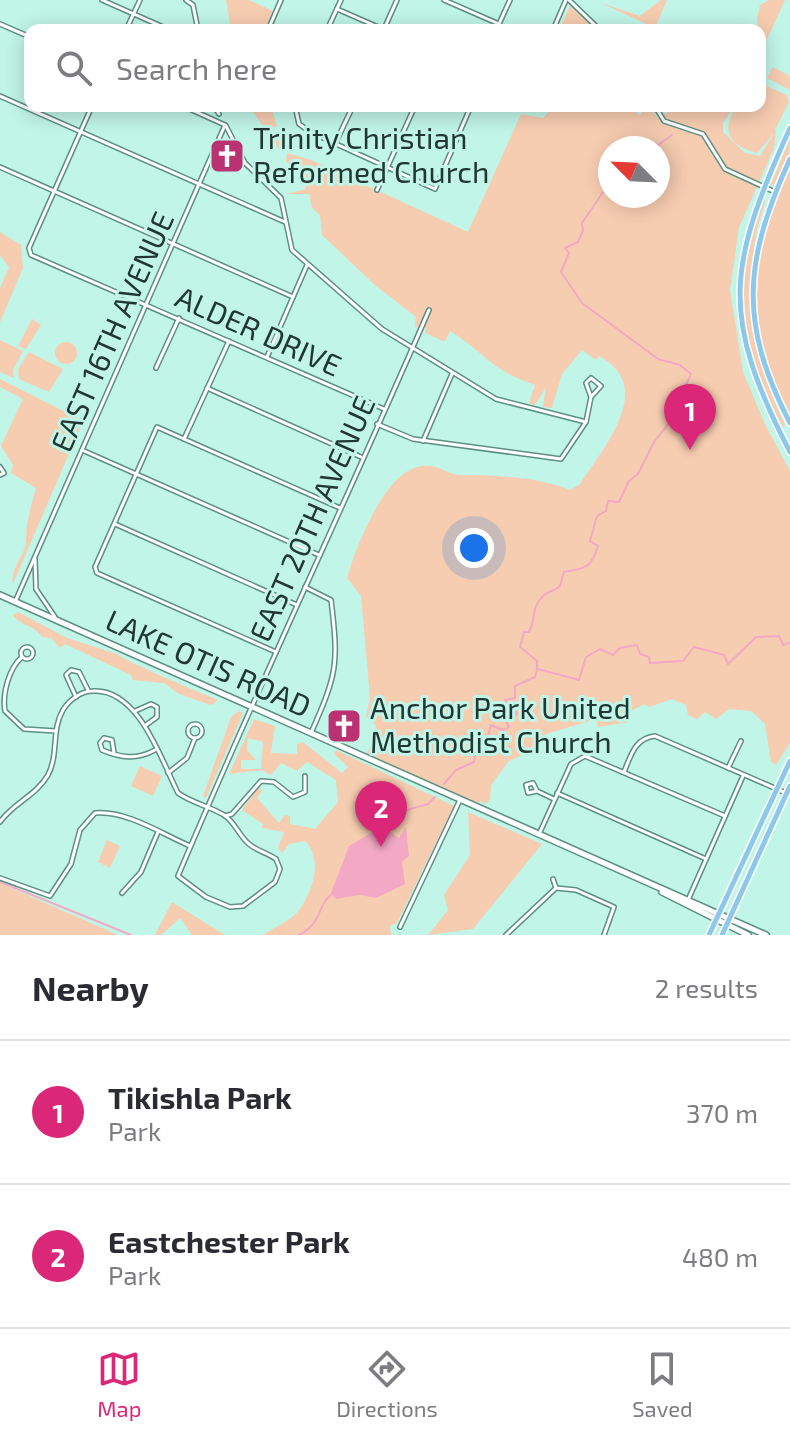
<!DOCTYPE html>
<style>
:root{--surface:#fff;--page:#f2f2f3;--text:#2b2b33;--muted:#7c7c81;--line:#e1e1e2;--accent:#db2777}
body{margin:0;font-family:"Exo 2",sans-serif;background:var(--page);color:var(--text)}
.compass{position:absolute;left:598px;top:136px;width:72px;height:72px;border-radius:50%;background:var(--surface);box-shadow:0 4px 20px #0003;rotate:294deg}
.you{position:absolute;left:474px;top:548px;width:28px;height:28px;margin:-20px;border:6px solid #fff;border-radius:50%;background:#1a73e8;box-shadow:0 0 0 12px #1a73e833}
.badge{display:grid;place-items:center;width:52px;height:52px;border-radius:50%;background:var(--accent);color:#fff;font-size:26px;font-weight:700}
.pin{position:absolute;translate:-50% -66px;filter:drop-shadow(0 2px 4px #0008)}
.pin::after{content:'';position:absolute;top:42px;width:28px;height:24px;background:inherit;clip-path:polygon(0 0,100% 0,50% 100%)}
.list{margin:0;padding:0;list-style:none}
h2{display:flex;justify-content:space-between;align-items:center;height:104px;margin:0;padding:0 32px;font-size:34px}
h2 small{font-size:26px;font-weight:400;color:var(--muted)}
.list li{display:grid;grid-template-columns:52px 1fr auto;gap:24px;align-items:center;box-sizing:border-box;height:144px;padding:0 32px;border-top:2px solid var(--line)}
.list b{display:block;font-size:30px;white-space:nowrap}
.list p{margin:0;font-size:26px;white-space:nowrap;color:var(--muted)}
.list em{font-size:26px;font-style:normal;color:var(--muted)}
.icon{flex:none;width:44px;height:44px;fill:none;stroke:currentColor;stroke-width:2;stroke-linecap:round;stroke-linejoin:round}
.map{position:relative;flex:none;width:790px;height:935px;overflow:hidden}
.search{position:absolute;background:var(--surface);box-shadow:0 4px 20px #0003;left:24px;right:24px;top:24px;height:88px;display:flex;align-items:center;gap:20px;box-sizing:border-box;padding:0 28px;border-radius:16px;color:var(--muted);font-size:30px}
.sheet{height:392px;background:var(--surface)}
nav{display:flex;justify-content:space-around;align-items:center;box-sizing:border-box;height:112px;border-top:2px solid var(--line);background:var(--surface);font-size:22px;color:var(--muted)}
nav a{display:grid;justify-items:center;gap:4px}
nav .on{color:var(--accent)}
.map>svg:first-child{display:block}
</style>
<div class="map">
<svg width="790" height="935" viewBox="0 0 790 935">
<rect width="100%" height="100%" fill="#c0f5e7"/>
<g fill="#f7cdb1" fill-rule="evenodd">
<polygon points="226,0 249,0 273,11 264,30 231,30"/>
<polygon points="661,0 667,0 655,28 601,3 640,16"/>
<polygon points="769,0 785,0 760,55 757,19 760,5"/>
<polygon points="570,6 596,30 559,30"/>
<polygon points="773,67 790,76 790,90 767,78"/>
<path d="M760 83 787 95 789 102 775 130 776 131 774 148 739 228 730 290 743 372 765 424 790 471V743L776 765 771 762 765 724 751 711 729 709 716 719 705 712 697 719 688 715 686 705 672 699 649 707 644 704 631 711 629 722 598 727 596 719 546 734 525 754 509 761 491 785 490 800 485 804 480 801 478 804 366 757 376 725 366 717 370 698 361 596 347 578C356 547 385 470 422 466 441 464 445 475 462 475 496 475 538 477 570 490L579 485C606 445 656 386 599 356L596 360 582 350 562 374 552 408 543 407 546 387 535 405 529 403 535 385C493 372 484 352 450 331L445 342 425 333 426 328 415 327 416 317 376 286 322 235 320 215 312 208 309 194H286L306 189 304 180 286 161 287 153 311 160 468 232 521 114 543 118 554 106H627L640 115 645 106H651L657 118 680 106H734L723 123V132L745 153 760 156 775 132 757 153C729 146 720 130 737 106H760ZM610 148H658V196H610Z"/>
<polygon points="249,106 271,107 277,126 270,129 284,148 279,149"/>
<path d="M790 139C790 154 785 180 770 186Z"/>
<path d="M790 165V419C742 322 748 262 790 165Z"/>
<path d="M765 199C764 210 759 219 757 229 743 298 754 362 785 425L783 428C749 363 732 314 750 239 753 225 757 210 765 199Z"/>
<polygon points="0,232 21,245 23,268 0,322 0,288 9,267 0,255"/>
<polygon points="32,319 41,325 26,349 18,346"/>
<polygon points="0,340 23,351 13,370 14,378 0,372"/>
<circle cx="66" cy="353" r="11"/>
<polygon points="29,352 63,369 49,392 19,379 18,369"/>
<path d="M0 379 83 421 13 584C10 567 26 556 26 540 26 522 31 506 36 488L11 473 13 465 1 446 23 399 0 387Z"/>
<path d="M18 612 67 638 117 654C122 660 203 694 218 700L211 705 179 694 164 683 133 680 131 675 65 644 60 648 51 638 42 637C35 625 20 626 13 615Z"/>
<polygon points="239,711 243,713 206,798 203,796 231,717"/>
<path d="M254 719 275 726 271 753 297 754V744L303 742 342 773 348 767 334 754 336 750 454 806 397 923 390 926 391 935H263C273 928 292 920 299 910 312 893 324 859 305 841L289 844 282 853 278 848 284 832 262 828 263 824 242 810 259 787 262 791 257 798 279 823 285 815 290 816V824L315 829 338 802 336 780 307 762 297 771 281 763 271 775 261 770 229 774ZM248 738 263 742 261 769H241V760H256L247 750Z"/>
<polygon points="140,766 162,776 153,796 131,786"/>
<polygon points="468,812 542,844 473,929 428,935 448,910 444,895 470,855"/>
<polygon points="107,840 120,846 110,868 98,862"/>
<polygon points="0,883 118,935 0,935"/>
<polygon points="172,902 225,935 192,935 180,918 161,935 155,935"/>
</g>
<polygon fill="#f3a9c3" points="406,827 409,856 402,862 405,884 376,898 360,895 336,899 331,893 349,846 376,830 386,829 399,838"/>
<g fill="none" stroke-linecap="round" stroke-linejoin="round">
<g stroke="#f3a9c3" stroke-width="2">
<polyline points="654,148 672,135"/>
<path d="M537 669V661L520 647 524 632H529C536 620 531 607 543 596 548 591 555 591 560 586L564 572C585 569 592 567 598 546L590 541 597 516 606 511 608 501 619 502 629 481 638 474 654 442 669 423 691 374 680 365 658 359 582 303 561 272 569 253 565 248 578 242 583 230 582 223 610 182"/>
<polyline points="538,669 579,680 586,657 600,649 613,655 620,648 637,645 640,654 649,657 650,663 683,661 694,647 724,655 728,664 756,637 779,636 783,645 790,643"/>
<polyline points="444,784 456,770 474,762 477,744 488,735 491,725 503,730 509,727 504,717 513,719 517,713 505,700 515,698 515,686 535,677 537,670"/>
<polyline points="375,833 378,818 428,804 435,797"/>
<polyline points="0,882 131,935"/>
<path d="M299 935C323 923 316 906 333 893"/>
</g>
<defs>
<g id="minor">
<polyline points="102,0 170,30"/>
<polyline points="186,0 193,5 198,30"/>
<polyline points="444,0 499,24 510,0"/>
<polyline points="569,0 600,30"/>
<polyline points="337,9 385,30"/>
<polyline points="0,24 30,37"/>
<polyline points="384,29 397,0"/>
<polyline points="126,30 140,0"/>
<polyline points="268,30 281,0"/>
<polyline points="327,30 341,0"/>
<polyline points="553,30 566,0"/>
<polyline points="0,96 285,222"/>
<polyline points="92,106 29,248 31,255 384,409"/>
<polyline points="183,106 225,125"/>
<polyline points="214,106 219,114"/>
<polyline points="295,106 299,124 312,133 435,189 471,106"/>
<polyline points="655,106 664,121 703,134 725,169 775,192"/>
<polyline points="519,108 520,106"/>
<polyline points="226,126 245,163 281,198 292,250 382,329 496,399 586,422"/>
<polyline points="335,144 353,106"/>
<polyline points="0,167 293,297"/>
<polyline points="377,190 415,106"/>
<polyline points="267,357 307,265"/>
<polyline points="156,368 179,318"/>
<polyline points="207,388 361,457"/>
<polyline points="377,424 413,439 561,459 586,422 591,397 601,386 591,378 586,383 591,397"/>
<polyline points="184,439 229,341"/>
<polyline points="423,441 452,374"/>
<polyline points="82,450 319,555"/>
<polyline points="0,467 4,473 0,475"/>
<polyline points="115,524 297,605"/>
<polyline points="35,559 36,589 55,617"/>
<path d="M305 587 331 600C339 665 337 674 311 733"/>
<polyline points="15,602 225,125"/>
<circle cx="27" cy="653" r="6"/>
<polyline points="276,652 97,573 95,567 157,427 340,508"/>
<path d="M22 657C9 668 2 694 5 711L24 729 56 731"/>
<polyline points="76,697 66,675 71,670 79,672 88,690"/>
<polyline points="135,711 151,704 157,707 157,717 146,725"/>
<circle cx="195" cy="731" r="7"/>
<path d="M114 753 112 740 104 738 100 743 102 750C121 758 137 760 155 750"/>
<polyline points="728,768 741,741"/>
<path d="M624 772C631 755 635 738 655 736L786 793"/>
<polyline points="168,773 187,758 195,738"/>
<polyline points="537,791 528,793 526,785 533,783 537,791 554,799"/>
<polyline points="557,793 706,859"/>
<polyline points="225,816 232,814 261,781 274,782 293,797 305,792 305,776"/>
<path d="M0 822C13 803 36 796 48 775 59 754 51 730 63 710 69 700 81 691 93 691 138 688 161 759 178 793 192 803 209 806 224 815 235 822 239 836 249 844 257 851 268 853 276 859L280 869 275 882 243 906 230 907 206 897 178 876C258 686 347 500 429 310"/>
<polyline points="540,832 571,764 585,756 725,816"/>
<path d="M0 878 50 896 71 864 80 830 95 813C126 810 162 834 190 846"/>
<polyline points="556,888 576,890 614,907 604,935"/>
<polyline points="122,893 141,872 158,832"/>
<polyline points="688,900 743,776"/>
<polyline points="400,927 460,800"/>
<polyline points="506,935 556,888 553,879"/>
</g>
<g id="secondary">
<polyline points="0,595 766,935"/>
<polyline points="662,892 748,935"/>
</g>
<g id="primary">
<path d="M790 128C728 265 719 315 790 452"/>
<path d="M790 159C744 260 738 323 790 423"/>
<polyline points="709,935 790,761"/>
<polyline points="722,935 790,786"/>
</g>
</defs>
<use href="#minor" stroke="#5d8f82" stroke-width="6"/>
<use href="#secondary" stroke="#5d8f82" stroke-width="8"/>
<use href="#primary" stroke="#fff" stroke-width="8"/>
<use href="#minor" stroke="#fff" stroke-width="3"/>
<use href="#secondary" stroke="#fff" stroke-width="5"/>
<use href="#primary" stroke="#8ec8e9" stroke-width="5"/>
</g>
<defs>
<symbol id="church-square" viewBox="-11 -11 22 22"><rect x="-9" y="-9" width="18" height="18" rx="4" fill="#ba3272" stroke="#c0f5e7"/><path d="M-1.2-6h2.4v3.5h3.3v2.4h-3.3V6h-2.4V-.1h-3.3v-2.4h3.3Z" fill="#fff"/></symbol>
</defs>
<g fill-rule="evenodd">
<use href="#church-square" x="207" y="136" width="40" height="40"/>
<use href="#church-square" x="324" y="706" width="40" height="40"/>
</g>
<g text-anchor="middle" stroke-width="6" stroke-linejoin="round" paint-order="stroke">
<g font-size="30" fill="#223731" stroke="#c0f5e7" text-anchor="start">
<text x="253" y="149">Trinity Christian<tspan x="253" dy="34">Reformed Church</tspan></text>
<text x="370" y="719">Anchor Park United<tspan x="370" dy="34">Methodist Church</tspan></text>
</g>
<g font-size="30" fill="#223731" stroke="#c0f5e7">
<text transform="translate(113 332) rotate(-66)" y="10">EAST 16TH AVENUE</text>
<text transform="translate(258 332) rotate(24)" y="10">ALDER DRIVE</text>
<text transform="translate(313 519) rotate(-66)" y="10">EAST 20TH AVENUE</text>
<text transform="translate(208 664) rotate(24)" y="10">LAKE OTIS ROAD</text>
</g>
</g>
</svg>
<svg class="compass" viewBox="-18 -18 36 36"><path d="M0-13l5 13h-10z" fill="#e53935"/><path d="M0 13l5-13h-10z" fill="#7c7c81"/></svg>
<div class="you"></div>
<div class="pin badge" style="left:690px;top:450px">1</div>
<div class="pin badge" style="left:381px;top:847px">2</div>
<div class="search"><svg class="icon" aria-label="search" viewBox="0 0 24 24"><circle cx="10" cy="10" r="6"/><path d="M15 15l6 6"/></svg>Search here</div>
</div>
<section class="sheet">
<h2>Nearby<small>2 results</small></h2>
<ul class="list">
<li><span class="badge">1</span><div><b>Tikishla Park</b><p>Park</p></div><em>370 m</em></li>
<li><span class="badge">2</span><div><b>Eastchester Park</b><p>Park</p></div><em>480 m</em></li>
</ul>
</section>
<nav>
<a class="on"><svg class="icon" aria-label="map" viewBox="0 0 24 24"><path d="M3 6l6-2 6 2 6-2v14l-6 2-6-2-6 2zM9 4v14M15 6v14"/></svg>Map</a>
<a><svg class="icon" aria-label="directions" viewBox="0 0 24 24"><path d="M12 3l9 9-9 9-9-9zM9 14v-3h6M13 9l2 2-2 2"/></svg>Directions</a>
<a><svg class="icon" aria-label="saved" viewBox="0 0 24 24"><path d="M7 4h10v16l-5-4-5 4z"/></svg>Saved</a>
</nav>
